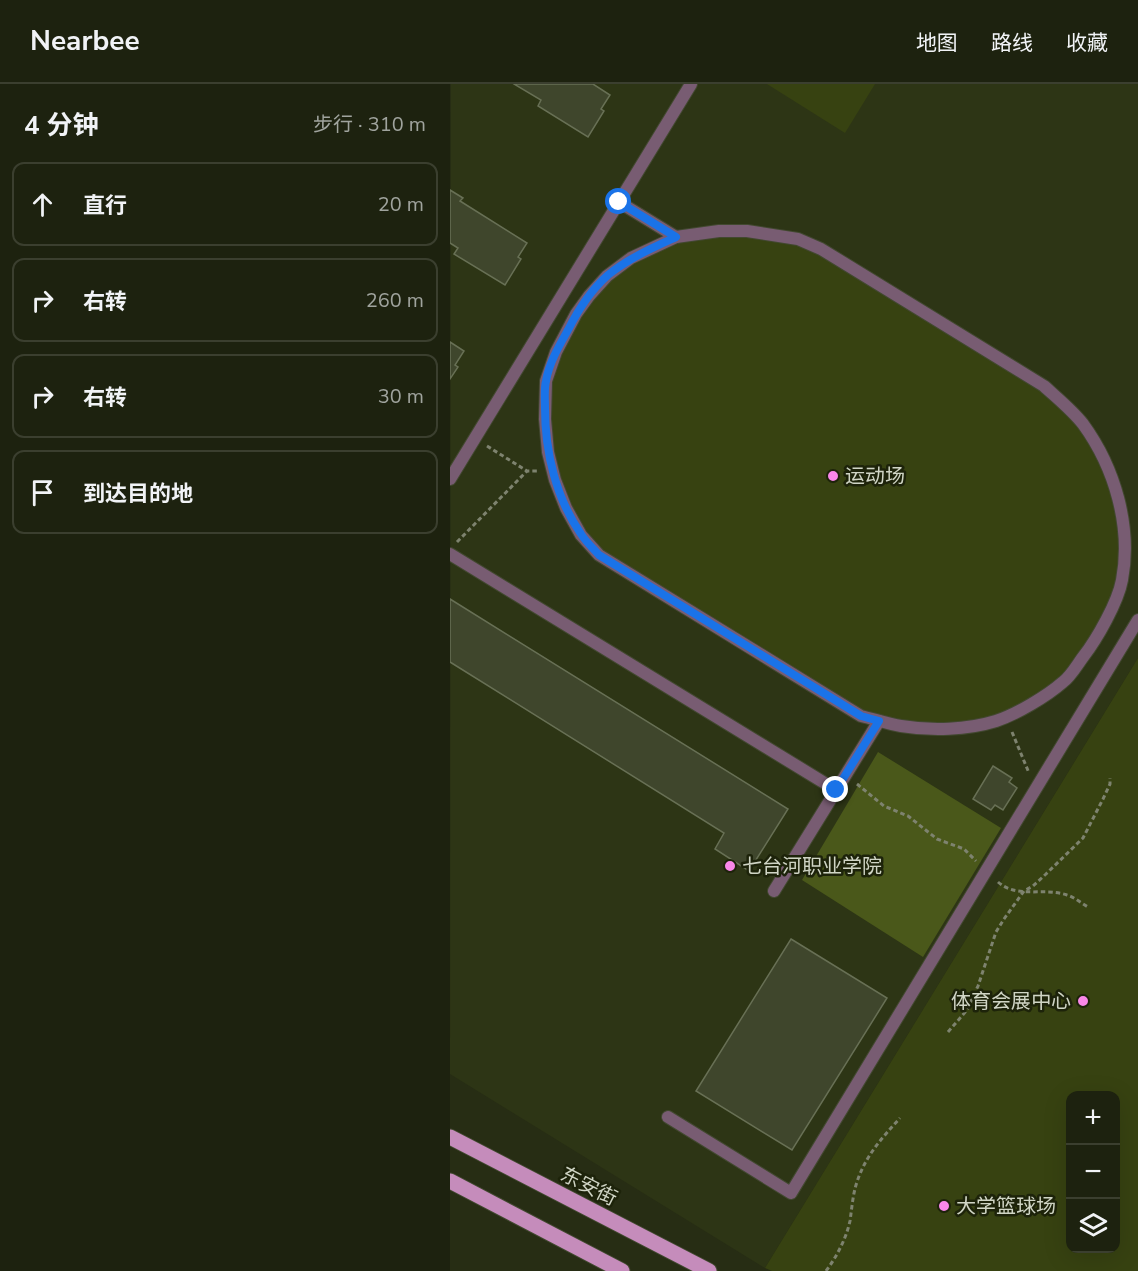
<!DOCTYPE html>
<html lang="zh">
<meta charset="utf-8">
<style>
:root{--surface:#1d220f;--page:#2a2f1d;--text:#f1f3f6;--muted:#a0a49e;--line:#3b3f2f}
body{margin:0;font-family:"Nunito Sans","Noto Sans SC",sans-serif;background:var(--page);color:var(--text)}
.controls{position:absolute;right:18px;bottom:18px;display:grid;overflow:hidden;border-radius:12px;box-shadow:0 6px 24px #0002}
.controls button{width:54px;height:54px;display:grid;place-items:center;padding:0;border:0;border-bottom:2px solid var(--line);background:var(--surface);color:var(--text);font:30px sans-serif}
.stop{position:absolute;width:18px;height:18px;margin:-14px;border:4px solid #1a73e8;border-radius:50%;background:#fff}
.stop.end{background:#1a73e8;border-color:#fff;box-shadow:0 2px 6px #0008}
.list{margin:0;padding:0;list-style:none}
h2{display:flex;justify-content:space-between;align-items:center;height:78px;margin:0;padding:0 24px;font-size:26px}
h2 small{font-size:20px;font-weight:400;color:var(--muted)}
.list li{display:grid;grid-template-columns:39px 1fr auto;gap:18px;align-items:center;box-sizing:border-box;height:84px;margin:0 12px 12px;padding:0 12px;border:2px solid var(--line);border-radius:12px}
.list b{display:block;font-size:22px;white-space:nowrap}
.list em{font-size:20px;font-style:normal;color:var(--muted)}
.icon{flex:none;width:33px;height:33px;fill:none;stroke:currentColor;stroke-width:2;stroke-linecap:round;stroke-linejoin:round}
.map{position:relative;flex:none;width:688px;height:1187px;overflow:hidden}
header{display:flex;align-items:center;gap:36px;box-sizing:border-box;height:84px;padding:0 30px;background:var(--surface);border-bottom:2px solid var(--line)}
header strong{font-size:28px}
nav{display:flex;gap:33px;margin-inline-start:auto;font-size:21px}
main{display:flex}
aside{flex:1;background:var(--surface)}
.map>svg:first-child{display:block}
</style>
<header>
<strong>Nearbee</strong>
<nav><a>地图</a><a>路线</a><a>收藏</a></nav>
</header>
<main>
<aside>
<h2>4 分钟<small>步行 · 310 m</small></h2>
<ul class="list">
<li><svg class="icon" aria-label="ahead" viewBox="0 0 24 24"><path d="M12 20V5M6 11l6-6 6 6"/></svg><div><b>直行</b></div><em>20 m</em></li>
<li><svg class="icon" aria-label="right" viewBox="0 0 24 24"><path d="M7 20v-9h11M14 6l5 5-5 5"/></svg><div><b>右转</b></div><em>260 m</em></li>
<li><svg class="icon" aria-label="right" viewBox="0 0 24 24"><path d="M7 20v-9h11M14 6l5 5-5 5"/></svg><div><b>右转</b></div><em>30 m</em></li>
<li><svg class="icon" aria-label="arrive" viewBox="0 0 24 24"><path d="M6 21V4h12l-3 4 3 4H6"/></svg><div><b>到达目的地</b></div></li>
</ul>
</aside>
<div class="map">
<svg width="688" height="1187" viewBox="0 0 688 1187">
<rect width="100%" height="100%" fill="#272d14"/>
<polygon fill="#2d3515" points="1,0 688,0 688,574 315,1184 0,990"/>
<g fill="#374211" fill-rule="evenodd">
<polygon points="317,0 425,0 395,49"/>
<polygon points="269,147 371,165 620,325 667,409 672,498 615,597 547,636 492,645 411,632 149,471 116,424 95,335 106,268 139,212 202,164"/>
<path d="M688 574V1187H322L315 1184ZM620 1012H666V1164H620Z"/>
</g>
<polygon fill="#4a581a" points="428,668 551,744 473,873 352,796"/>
<g fill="#3f462c" stroke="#687055" stroke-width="1.5">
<polygon points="64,0 143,0 160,11 151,25 154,27 138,53 88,22 91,16"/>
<polygon points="0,106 13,114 10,117 77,159 68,173 71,175 55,201 4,170 8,164 0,159"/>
<polygon points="0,258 14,267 5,281 8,283 0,295"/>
<polygon points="0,515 338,725 299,787 265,765 274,749 0,578"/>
<polygon points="543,682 562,694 559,698 567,704 553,726 545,721 541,726 523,715"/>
<polygon points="341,855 437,914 342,1066 246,1007"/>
</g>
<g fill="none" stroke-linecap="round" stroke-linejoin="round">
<defs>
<g id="street">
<polyline points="169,118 226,153"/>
<path d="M269 147H297L348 155 371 165 594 302C607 314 622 326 633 340 665 384 682 443 672 496 668 518 647 555 633 573 627 581 621 592 613 598 597 612 567 630 546 637 517 646 481 647 451 642 438 640 424 635 411 632L149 471 131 451 116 424 105 396 98 368 95 335 96 297 106 268 126 230 139 212 157 192 181 174 226 153Z"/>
<polyline points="0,395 241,0"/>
<polyline points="0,470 386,706"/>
<polyline points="324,807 429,637"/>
<polyline points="218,1033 341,1109 688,536"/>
</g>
<g id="primary">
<polyline points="0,1053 259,1187"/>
<polyline points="0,1097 172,1187"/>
</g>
</defs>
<use href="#street" stroke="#424830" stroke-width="14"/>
<use href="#primary" stroke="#424830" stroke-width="17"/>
<g stroke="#7e836f" stroke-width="3" stroke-dasharray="4.5 3" stroke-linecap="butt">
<polyline points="37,362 77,387 87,387"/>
<polyline points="7,458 77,387"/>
<polyline points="562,648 579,689"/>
<polyline points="407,700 434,722 458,732 487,755 514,765 526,777"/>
<path d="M548 798C567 815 594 803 617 811 624 813 631 819 638 823"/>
<polyline points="498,948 517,926 528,902 546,848 554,835 574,807 583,802 596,790 633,754 653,715 660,700 660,694"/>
<path d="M376 1187C387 1172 396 1155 400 1137 402 1123 403 1108 408 1095 417 1070 432 1054 450 1034"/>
</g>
<use href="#street" stroke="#785c72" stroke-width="12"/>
<use href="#primary" stroke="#c58cbb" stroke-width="15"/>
</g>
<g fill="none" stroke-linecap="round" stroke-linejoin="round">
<path stroke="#1a73e8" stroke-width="8" d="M169 118 226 153C202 164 179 174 158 191 141 206 128 226 118 246 109 262 99 279 96 297 94 305 95 315 95 324 95 368 106 414 131 450 136 458 143 464 149 471L411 632 429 637 386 706"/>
</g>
<g fill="#f987e8" stroke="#1d230a" stroke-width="2">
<circle cx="383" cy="392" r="6"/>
<circle cx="280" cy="782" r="6"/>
<circle cx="633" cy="917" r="6"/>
<circle cx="494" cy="1122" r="6"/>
</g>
<g text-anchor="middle" stroke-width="5" stroke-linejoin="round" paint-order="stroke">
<g font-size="20" fill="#d0d5c5" stroke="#1d230a" text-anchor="start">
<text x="395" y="399">运动场</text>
<text x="292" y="789">七台河职业学院</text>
<text x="621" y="924" text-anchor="end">体育会展中心</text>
<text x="506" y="1129">大学篮球场</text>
</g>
<g font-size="20" fill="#d0d5c5" stroke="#1d230a">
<text transform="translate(139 1102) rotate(27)" y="7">东安街</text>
</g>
</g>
</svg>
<div class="controls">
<button>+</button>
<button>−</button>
<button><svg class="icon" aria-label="layers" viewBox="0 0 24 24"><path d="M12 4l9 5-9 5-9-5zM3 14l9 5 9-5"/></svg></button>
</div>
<div class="stop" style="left:169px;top:118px"></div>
<div class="stop end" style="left:386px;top:706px"></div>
</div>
</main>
